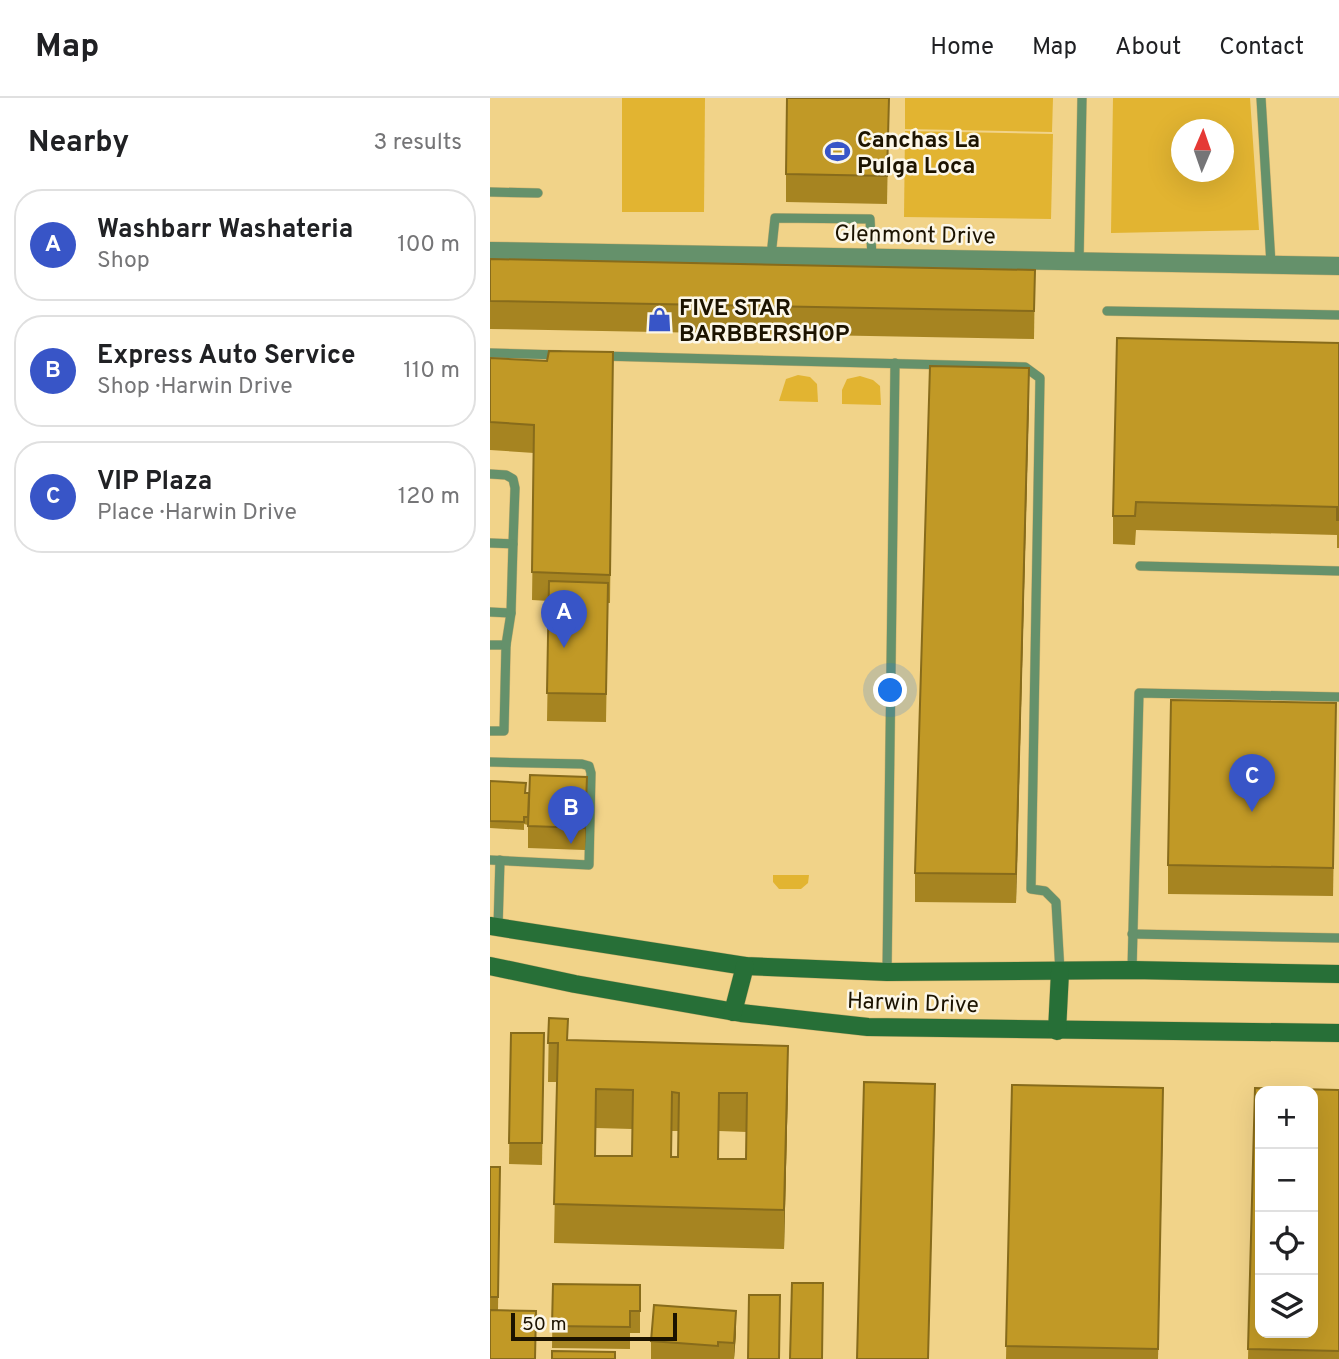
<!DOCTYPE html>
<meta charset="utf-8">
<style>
:root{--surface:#fff;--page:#f2f2f2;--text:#202124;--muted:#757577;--line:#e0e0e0;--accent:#3855c7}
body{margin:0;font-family:Overpass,sans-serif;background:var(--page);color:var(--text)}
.controls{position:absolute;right:21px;bottom:21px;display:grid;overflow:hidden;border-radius:14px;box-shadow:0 7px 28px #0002}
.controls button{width:63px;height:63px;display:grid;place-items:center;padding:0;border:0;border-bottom:2px solid var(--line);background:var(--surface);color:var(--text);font:35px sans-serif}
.compass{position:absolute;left:681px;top:21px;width:63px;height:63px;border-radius:50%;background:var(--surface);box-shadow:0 7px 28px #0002;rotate:2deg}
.scale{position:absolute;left:21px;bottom:18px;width:166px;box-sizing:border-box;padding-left:7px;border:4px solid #1c1300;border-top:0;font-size:19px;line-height:24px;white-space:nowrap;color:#1c1300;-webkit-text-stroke:5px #fcf7e8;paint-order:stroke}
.you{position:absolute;left:401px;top:593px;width:24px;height:24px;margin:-18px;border:5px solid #fff;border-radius:50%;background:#1a73e8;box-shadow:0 0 0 10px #1a73e833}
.badge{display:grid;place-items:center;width:46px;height:46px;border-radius:50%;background:var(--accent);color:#fff;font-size:23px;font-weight:700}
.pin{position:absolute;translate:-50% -58px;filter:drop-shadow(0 2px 4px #0008)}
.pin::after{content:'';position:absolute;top:37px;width:24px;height:21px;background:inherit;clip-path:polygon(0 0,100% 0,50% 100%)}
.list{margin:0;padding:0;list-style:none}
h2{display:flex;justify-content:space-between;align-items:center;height:91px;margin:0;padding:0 28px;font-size:30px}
h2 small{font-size:23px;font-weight:400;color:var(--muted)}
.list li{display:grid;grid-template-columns:46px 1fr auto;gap:21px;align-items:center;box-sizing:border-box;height:112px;margin:0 14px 14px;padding:0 14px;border:2px solid var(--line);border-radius:28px}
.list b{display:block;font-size:26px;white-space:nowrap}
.list p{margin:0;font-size:23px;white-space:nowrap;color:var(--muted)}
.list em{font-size:23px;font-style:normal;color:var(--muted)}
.icon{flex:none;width:38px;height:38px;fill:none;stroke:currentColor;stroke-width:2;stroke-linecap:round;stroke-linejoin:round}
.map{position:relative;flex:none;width:849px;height:1261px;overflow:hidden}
header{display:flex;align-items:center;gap:42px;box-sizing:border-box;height:98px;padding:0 35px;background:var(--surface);border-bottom:2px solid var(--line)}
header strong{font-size:33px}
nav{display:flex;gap:38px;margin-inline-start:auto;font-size:24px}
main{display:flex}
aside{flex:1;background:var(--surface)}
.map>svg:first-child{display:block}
</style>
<header>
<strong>Map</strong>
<nav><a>Home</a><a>Map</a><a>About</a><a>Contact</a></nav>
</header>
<main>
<aside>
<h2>Nearby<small>3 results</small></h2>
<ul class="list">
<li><span class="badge">A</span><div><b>Washbarr Washateria</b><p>Shop</p></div><em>100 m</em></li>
<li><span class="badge">B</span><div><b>Express Auto Service</b><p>Shop · Harwin Drive</p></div><em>110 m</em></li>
<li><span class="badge">C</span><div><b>VIP Plaza</b><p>Place · Harwin Drive</p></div><em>120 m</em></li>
</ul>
</aside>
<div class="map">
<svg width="849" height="1261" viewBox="0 0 849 1261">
<rect width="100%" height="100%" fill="#f1d389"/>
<g fill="#e2b431" fill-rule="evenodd">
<polygon points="132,0 215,0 214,114 132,114"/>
<polygon points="415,0 563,0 562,34 415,31"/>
<path d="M623 0H760L769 132 621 135ZM692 32H734V74H692Z"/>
<polygon points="415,33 563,36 561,121 414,119"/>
<polygon points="308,277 320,279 327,286 328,304 289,303 296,281"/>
<polygon points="370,278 383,282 390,288 391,307 352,306 352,292 357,281"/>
<polygon points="283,777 319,777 318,785 311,791 289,791 283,784"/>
</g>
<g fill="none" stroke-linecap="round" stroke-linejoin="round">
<defs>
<g id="service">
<polyline points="771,0 781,166"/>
<polyline points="0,94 48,95"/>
<polyline points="281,158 285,120 380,121 382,159"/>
<polyline points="589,163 592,0"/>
<polyline points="617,213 849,217"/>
<polyline points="0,255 70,257"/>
<polyline points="112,258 535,269 550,280 541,791 555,793 566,804 570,874"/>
<polyline points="0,376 16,377 23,381 25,390 23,446 0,445"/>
<polyline points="650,468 849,473"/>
<polyline points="0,514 21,515"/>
<polyline points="0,547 16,547 14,633 0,633"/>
<polyline points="16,547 21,515 23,446"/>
<polyline points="0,664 92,666 99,668 101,675 99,767 0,762"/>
<polyline points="8,829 10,762"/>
<polyline points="642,836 849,840"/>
<polyline points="642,872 649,595 849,599"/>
<polyline points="397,874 405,265"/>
</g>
<polyline id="minor" points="0,153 849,168"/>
<g id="secondary">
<polyline points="0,828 255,868 397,874 642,872 849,876"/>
<polyline points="0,868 85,886 251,915 378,929 849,935"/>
<polyline points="243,914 255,868"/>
<polyline points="567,933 570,874"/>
</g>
</defs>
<use href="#service" stroke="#cbb070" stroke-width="10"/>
<use href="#minor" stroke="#cbb070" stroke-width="19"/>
<use href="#secondary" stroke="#cbb070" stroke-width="19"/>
<use href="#service" stroke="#65916b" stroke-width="9"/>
<use href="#minor" stroke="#65916b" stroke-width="18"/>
<use href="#secondary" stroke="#276f37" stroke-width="18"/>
</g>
<g fill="#a68421" fill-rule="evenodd">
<polygon points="399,0 397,106 296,104 296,76"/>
<polygon points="0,161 545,172 544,241 0,231"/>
<polygon points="849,245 849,450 847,450 847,437 646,432 645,447 623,446 623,418"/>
<polygon points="123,254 120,505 118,505 116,624 57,623 59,503 42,502 44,355 0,352 0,260 57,263"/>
<polygon points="539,298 526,805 425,804 425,775"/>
<polygon points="846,633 843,798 678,796 678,767"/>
<polygon points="0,683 36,695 97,701 95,752 38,750 38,727 34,726 34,732 0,730"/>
<path d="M59 920 78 942 298 987 294 1151 64 1145 67 984H58ZM106 1030 142 1031V1058H106ZM182 1033H188V1059H182ZM229 1033 257 1034 256 1061H228Z"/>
<polygon points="21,935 54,935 52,1067 19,1066"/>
<polygon points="522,987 673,1018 668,1261 516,1261"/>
<polygon points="765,990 849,992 849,1261 758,1261"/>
<polygon points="0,1069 10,1069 8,1212 0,1261"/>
<polygon points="63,1186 150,1187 150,1235 140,1235 140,1251 62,1250"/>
<polygon points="246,1235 244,1261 161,1261 161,1243"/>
</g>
<g fill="#876b1b">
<polygon points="539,270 539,298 526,805 526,776"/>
<polygon points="97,679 97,701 95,752 95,730"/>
<polygon points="298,948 298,987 294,1151 294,1112"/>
<polygon points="445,986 445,1014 438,1261"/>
<polygon points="673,990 673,1018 668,1261"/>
<polygon points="106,991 106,1030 105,1096 105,1058"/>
<polygon points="246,1213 246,1235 244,1261 244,1245"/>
</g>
<g fill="#c19926" stroke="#876b1b" stroke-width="2" fill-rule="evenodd">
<polygon points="297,0 399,0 397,78 296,76"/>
<polygon points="0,161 545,172 544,213 0,203"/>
<polygon points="627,240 849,245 849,422 847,422 847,409 646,404 645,418 623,418"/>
<polygon points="59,253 123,254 120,477 42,474 44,327 0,324 0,260 57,263"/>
<polygon points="440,268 539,270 526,776 425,775"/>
<polygon points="59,483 118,485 116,596 57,595"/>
<polygon points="681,602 846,605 843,770 678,767"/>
<polygon points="40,677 97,679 95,730 38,728"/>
<polygon points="0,683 36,685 35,695 39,695 38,719 34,719 34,724 0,723"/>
<path d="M59 920 78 921 77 942 298 948 294 1112 64 1106 68 945H58ZM106 991 143 992 142 1058H105ZM182 994 189 995 188 1059H181ZM229 995H257L256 1061H228Z"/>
<polygon points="21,935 54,935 52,1045 19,1045"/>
<polygon points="374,984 445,986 438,1261 367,1261"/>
<polygon points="522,987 673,990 668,1251 516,1248"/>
<path d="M765 990 849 992V1253L758 1251ZM770 993H823V1235H770Z"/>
<polygon points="0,1069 10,1069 8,1199 0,1199"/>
<polygon points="302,1185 333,1185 332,1261 300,1261"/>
<polygon points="63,1186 150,1187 150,1213 140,1213 140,1229 62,1228"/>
<polygon points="259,1197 290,1197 289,1261 258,1261"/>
<polygon points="164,1207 246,1213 244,1245 228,1244 228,1248 161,1243"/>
<polygon points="0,1212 46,1213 45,1261 0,1261"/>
<polygon points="62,1253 125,1254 125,1261 62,1261"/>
</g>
<defs>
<symbol id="stadium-bare" viewBox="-9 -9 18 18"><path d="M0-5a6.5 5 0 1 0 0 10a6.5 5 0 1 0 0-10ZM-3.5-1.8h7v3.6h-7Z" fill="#3855c7" stroke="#fcf7e8" stroke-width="2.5" paint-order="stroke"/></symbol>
<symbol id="shop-bare" viewBox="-9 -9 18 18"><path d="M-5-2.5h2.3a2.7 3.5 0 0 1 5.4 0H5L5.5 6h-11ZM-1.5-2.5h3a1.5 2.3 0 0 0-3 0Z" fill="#3855c7" stroke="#fcf7e8" stroke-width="2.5" paint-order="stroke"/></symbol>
</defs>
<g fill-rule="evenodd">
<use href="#stadium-bare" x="330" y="36" width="35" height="35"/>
<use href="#shop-bare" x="152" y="204" width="35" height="35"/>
</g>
<g text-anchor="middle" stroke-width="5" stroke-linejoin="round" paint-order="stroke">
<g font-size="23" font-weight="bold" fill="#1c1300" stroke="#fcf7e8" text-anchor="start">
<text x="367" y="49">Canchas La<tspan x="367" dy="26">Pulga Loca</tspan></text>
<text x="189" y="217">FIVE STAR<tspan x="189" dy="26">BARBBERSHOP</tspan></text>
</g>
<g font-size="23" fill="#1c1300" stroke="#fcf7e8">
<text transform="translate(425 136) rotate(1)" y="8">Glenmont Drive</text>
<text transform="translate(423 904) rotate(2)" y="8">Harwin Drive</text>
</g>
</g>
</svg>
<div class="controls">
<button>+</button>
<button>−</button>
<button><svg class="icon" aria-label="locate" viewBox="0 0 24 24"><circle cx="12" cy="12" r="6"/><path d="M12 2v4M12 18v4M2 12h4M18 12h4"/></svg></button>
<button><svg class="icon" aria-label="layers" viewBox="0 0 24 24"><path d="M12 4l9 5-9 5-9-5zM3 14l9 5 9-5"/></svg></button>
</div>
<svg class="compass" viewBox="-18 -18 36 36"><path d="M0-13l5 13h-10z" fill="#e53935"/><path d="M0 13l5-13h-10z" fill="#757577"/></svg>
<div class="scale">50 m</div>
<div class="you"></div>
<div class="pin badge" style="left:74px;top:550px">A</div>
<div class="pin badge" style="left:81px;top:746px">B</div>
<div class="pin badge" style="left:762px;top:714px">C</div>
</div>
</main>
